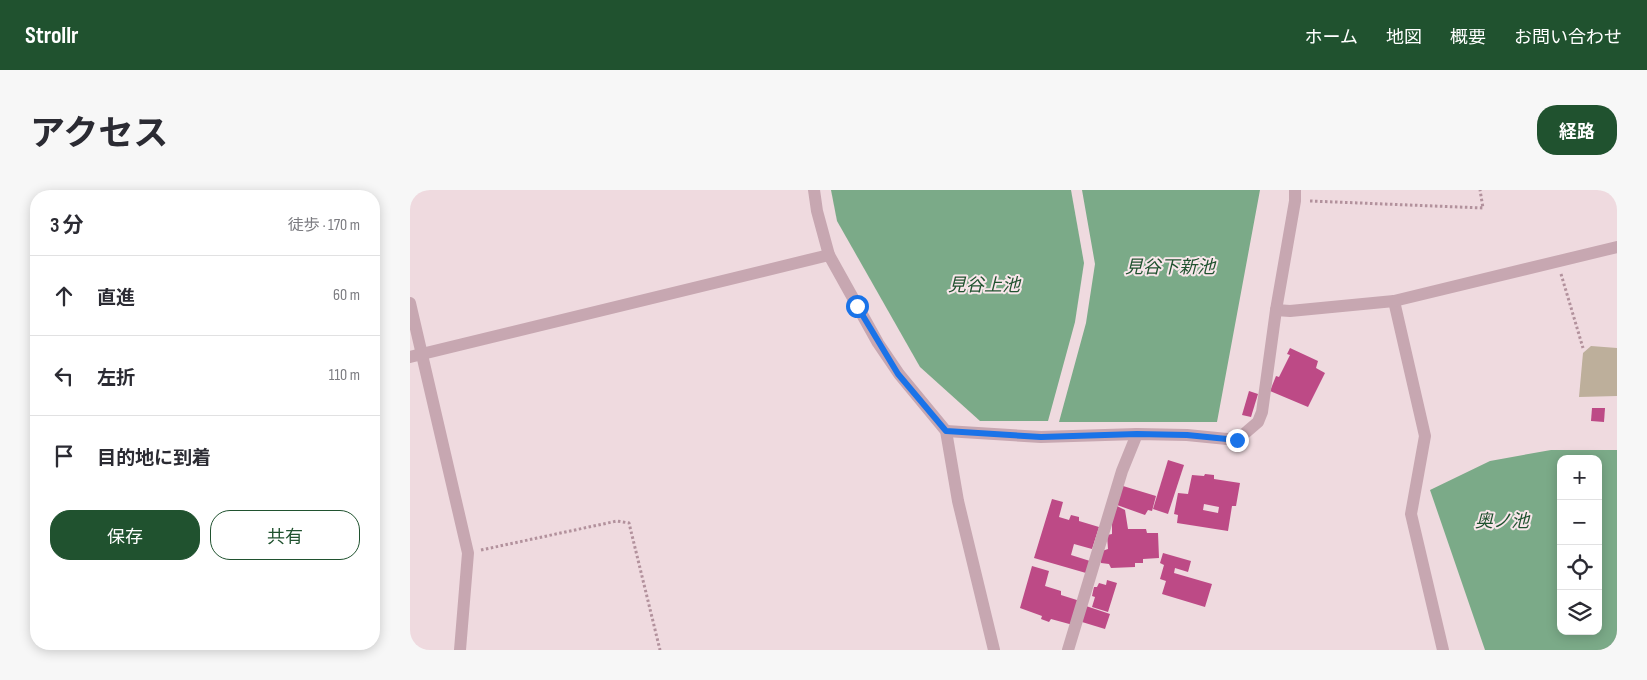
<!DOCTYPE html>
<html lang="ja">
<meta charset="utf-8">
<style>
:root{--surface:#fff;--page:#f7f7f7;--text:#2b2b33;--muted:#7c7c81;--line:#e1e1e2;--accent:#20522f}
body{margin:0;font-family:"Sofia Sans Condensed","Noto Sans JP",sans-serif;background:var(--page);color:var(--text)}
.controls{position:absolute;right:15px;bottom:15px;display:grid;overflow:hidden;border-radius:10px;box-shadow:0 2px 12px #0003}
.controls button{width:45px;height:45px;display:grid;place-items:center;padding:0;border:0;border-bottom:1px solid var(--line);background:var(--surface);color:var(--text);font:25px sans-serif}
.stop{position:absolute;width:15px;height:15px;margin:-11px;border:4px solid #1a73e8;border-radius:50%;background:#fff}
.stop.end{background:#1a73e8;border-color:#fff;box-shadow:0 1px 5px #0008}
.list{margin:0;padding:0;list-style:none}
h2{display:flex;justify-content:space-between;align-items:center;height:65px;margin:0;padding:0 20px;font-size:21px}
h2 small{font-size:16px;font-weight:400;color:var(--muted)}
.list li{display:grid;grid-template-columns:32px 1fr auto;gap:15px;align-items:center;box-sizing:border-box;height:80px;padding:0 20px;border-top:1px solid var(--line)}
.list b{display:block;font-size:19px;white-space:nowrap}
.list em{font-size:16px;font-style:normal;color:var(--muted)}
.actions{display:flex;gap:10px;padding:15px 20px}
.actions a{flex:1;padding:11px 0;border:1px solid var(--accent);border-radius:20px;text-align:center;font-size:18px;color:var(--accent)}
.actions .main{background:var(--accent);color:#fff}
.icon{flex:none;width:28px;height:28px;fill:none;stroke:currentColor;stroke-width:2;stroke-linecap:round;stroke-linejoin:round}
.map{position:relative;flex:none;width:1207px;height:460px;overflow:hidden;border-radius:20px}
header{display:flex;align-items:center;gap:30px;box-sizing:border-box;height:70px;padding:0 25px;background:var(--accent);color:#fff}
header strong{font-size:24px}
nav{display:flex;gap:28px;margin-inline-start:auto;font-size:18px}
.intro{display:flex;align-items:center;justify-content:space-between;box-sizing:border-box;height:120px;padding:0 30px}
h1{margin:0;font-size:35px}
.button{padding:12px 22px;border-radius:20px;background:var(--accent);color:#fff;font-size:18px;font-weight:700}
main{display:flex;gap:30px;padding:0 30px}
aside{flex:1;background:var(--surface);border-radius:20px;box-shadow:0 2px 12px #0003}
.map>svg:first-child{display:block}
</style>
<header>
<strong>Strollr</strong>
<nav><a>ホーム</a><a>地図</a><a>概要</a><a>お問い合わせ</a></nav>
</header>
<div class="intro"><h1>アクセス</h1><a class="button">経路</a></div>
<main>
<aside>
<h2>3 分<small>徒歩 · 170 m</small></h2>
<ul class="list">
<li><svg class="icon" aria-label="ahead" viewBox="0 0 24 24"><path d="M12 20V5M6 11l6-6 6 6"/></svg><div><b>直進</b></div><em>60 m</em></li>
<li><svg class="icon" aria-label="left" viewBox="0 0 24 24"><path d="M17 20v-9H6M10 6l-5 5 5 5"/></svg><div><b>左折</b></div><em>110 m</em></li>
<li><svg class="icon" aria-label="arrive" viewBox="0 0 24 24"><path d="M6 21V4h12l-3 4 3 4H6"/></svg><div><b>目的地に到着</b></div></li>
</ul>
<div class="actions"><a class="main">保存</a><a>共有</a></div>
</aside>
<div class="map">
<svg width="1207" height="460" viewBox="0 0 1207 460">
<rect width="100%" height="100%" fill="#efdadf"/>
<polygon fill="#bdaf9b" points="1181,156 1207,158 1207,206 1169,207 1173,163"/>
<g fill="#7baa88" fill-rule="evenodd">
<polygon points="421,0 661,0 674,73 665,132 638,231 570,231 510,177 427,31"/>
<polygon points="672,0 850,0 807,232 649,232 676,133 685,74"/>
<path d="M1141 260H1207V460H1075L1020 300 1080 271ZM1151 269H1188V441H1151Z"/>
</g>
<g fill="#bd4a86" fill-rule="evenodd">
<polygon points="880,158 908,171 906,178 915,183 898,217 860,201 866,186 869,187 880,165 877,164"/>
<polygon points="839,201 848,204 841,227 832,225"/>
<polygon points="1182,218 1195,218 1194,232 1181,231"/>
<polygon points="758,270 774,275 758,324 743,319"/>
<path d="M795 284 804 285V289L830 293 826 316H822L818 341 767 333 768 325 764 324 768 303 778 304 782 285 794 286ZM794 314 809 317 808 323 793 320Z"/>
<polygon points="713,296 746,306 742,321 738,320 735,325 707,315"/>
<polygon points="642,309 653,312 649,327 659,330 661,325 669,327 669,331 689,337 682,359 664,354 661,365 680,371 676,383 624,368"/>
<polygon points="707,316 715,320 718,339 736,339 737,343 748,343 749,368 733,369 733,373 725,373 725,377 701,378 699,374 691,373 689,362 698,359 697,345 702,344 702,330"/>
<polygon points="753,363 781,371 778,382 765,378 764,383 802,394 795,417 752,404 756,391 750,389 754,375 750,373"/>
<polygon points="622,376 639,381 635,396 651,401 651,405 670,411 663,435 641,429 639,432 631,429 632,426 610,418"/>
<polygon points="697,390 707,393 698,422 682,417 685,407 682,406 684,397 687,397 689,393 696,395"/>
<polygon points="676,416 700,424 695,439 672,432"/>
</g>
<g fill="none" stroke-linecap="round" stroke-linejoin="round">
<g stroke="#b2919c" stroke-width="3" stroke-dasharray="2.5 2.5" stroke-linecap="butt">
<polyline points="900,11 1073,18 1070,0"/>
<polyline points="1151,84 1173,158"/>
<polyline points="71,360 207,331 219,333 250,460"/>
</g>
<g stroke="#c7a7b1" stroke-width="12">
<polyline points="404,0 407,21 419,65 468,153 489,184 536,241 548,311 584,460"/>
<polyline points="984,111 1015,246 1001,324 1033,460"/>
<polyline points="0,113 58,363 50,460"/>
<polyline points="866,120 880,121 984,111 1207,57"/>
<polyline points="0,167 419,65"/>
<polyline points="536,241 631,247 727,244"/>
<polyline points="658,460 712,281 727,244 777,245 827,250 848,232 852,222 866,120 885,11 885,0"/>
</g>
</g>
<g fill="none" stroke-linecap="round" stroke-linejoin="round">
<polyline stroke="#1a73e8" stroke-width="6" points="447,116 488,184 536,241 631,247 727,244 777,245 827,250"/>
</g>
<g text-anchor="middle" stroke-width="4" stroke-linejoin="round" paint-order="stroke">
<g font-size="18" font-style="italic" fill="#20522f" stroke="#f8e6ea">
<text x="760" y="83">見谷下新池</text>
<text x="574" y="101">見谷上池</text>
<text x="1092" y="337">奥ノ池</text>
</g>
</g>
</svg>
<div class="controls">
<button>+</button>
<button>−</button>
<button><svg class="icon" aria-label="locate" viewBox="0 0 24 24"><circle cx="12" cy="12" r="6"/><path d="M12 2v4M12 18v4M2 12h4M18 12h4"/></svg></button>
<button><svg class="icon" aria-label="layers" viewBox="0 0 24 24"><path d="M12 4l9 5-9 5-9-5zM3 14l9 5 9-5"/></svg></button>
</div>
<div class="stop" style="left:447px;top:116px"></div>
<div class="stop end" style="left:827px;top:250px"></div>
</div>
</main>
